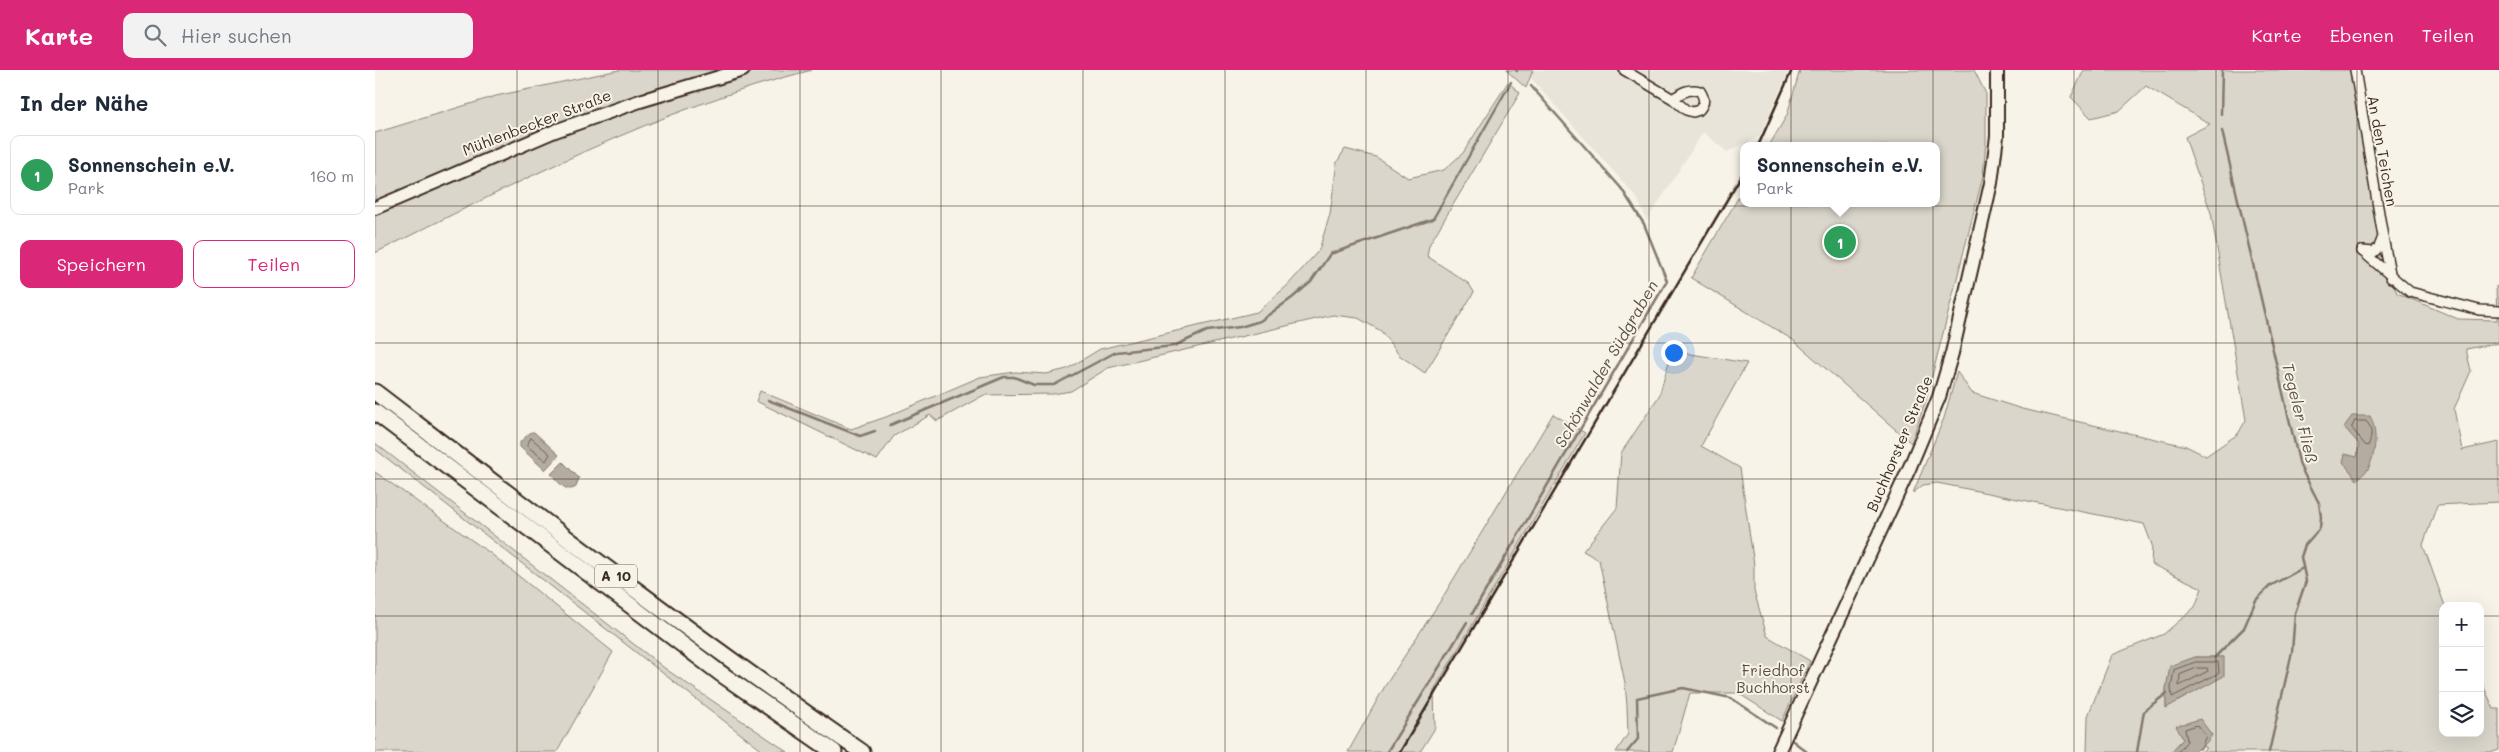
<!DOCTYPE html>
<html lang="de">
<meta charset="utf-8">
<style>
:root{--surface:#fff;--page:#f2f2f3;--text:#1f2937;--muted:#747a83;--line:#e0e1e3;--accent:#db2777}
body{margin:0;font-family:Mali,sans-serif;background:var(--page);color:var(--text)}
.controls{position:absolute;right:15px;bottom:15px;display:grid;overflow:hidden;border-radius:10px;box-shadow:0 5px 20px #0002}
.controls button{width:45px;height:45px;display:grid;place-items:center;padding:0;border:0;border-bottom:1px solid var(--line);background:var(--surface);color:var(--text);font:25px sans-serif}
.you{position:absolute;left:1298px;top:282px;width:18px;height:18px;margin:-12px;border:4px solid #fff;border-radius:50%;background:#1a73e8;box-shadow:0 0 0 8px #1a73e833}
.badge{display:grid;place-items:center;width:32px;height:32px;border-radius:50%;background:var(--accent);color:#fff;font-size:16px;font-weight:700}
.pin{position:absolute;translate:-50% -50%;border:2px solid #fff;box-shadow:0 1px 5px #0006}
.popup{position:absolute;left:1365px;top:72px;width:200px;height:65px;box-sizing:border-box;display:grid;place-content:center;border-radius:10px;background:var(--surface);filter:drop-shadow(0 1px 4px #0005);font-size:16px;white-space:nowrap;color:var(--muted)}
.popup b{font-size:19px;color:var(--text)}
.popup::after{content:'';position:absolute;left:50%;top:100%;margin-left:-10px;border:10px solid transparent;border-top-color:var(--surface)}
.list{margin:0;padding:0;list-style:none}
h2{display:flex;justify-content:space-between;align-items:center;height:65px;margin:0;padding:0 20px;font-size:21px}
h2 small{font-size:16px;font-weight:400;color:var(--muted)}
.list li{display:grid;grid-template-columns:32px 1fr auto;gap:15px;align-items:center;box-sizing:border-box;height:80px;margin:0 10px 10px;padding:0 10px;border:1px solid var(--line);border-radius:10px}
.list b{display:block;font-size:19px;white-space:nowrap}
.list p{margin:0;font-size:16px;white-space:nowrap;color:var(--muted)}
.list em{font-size:16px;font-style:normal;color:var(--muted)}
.actions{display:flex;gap:10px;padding:15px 20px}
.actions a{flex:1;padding:11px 0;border:1px solid var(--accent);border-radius:10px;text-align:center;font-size:18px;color:var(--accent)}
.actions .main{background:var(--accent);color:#fff}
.icon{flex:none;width:28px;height:28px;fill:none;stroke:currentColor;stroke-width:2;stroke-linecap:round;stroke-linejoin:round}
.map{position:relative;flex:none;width:2124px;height:682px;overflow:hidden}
header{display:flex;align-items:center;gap:30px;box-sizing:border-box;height:70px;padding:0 25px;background:var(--accent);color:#fff}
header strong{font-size:24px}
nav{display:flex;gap:28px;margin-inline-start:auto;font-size:18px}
.search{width:350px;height:45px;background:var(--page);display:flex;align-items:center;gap:12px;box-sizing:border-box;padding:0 18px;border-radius:10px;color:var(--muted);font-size:19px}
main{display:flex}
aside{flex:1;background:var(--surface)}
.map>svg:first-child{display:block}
</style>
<header>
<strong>Karte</strong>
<div class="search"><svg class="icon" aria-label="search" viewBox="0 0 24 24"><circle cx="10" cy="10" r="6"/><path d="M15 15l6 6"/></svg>Hier suchen</div>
<nav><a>Karte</a><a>Ebenen</a><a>Teilen</a></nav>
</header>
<main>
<aside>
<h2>In der Nähe<small></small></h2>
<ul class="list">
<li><span class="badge" style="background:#2e9e5b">1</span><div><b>Sonnenschein e.V.</b><p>Park</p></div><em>160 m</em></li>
</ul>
<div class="actions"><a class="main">Speichern</a><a>Teilen</a></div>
</aside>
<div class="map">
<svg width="2124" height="682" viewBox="0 0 2124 682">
<rect width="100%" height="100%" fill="#f7f3e8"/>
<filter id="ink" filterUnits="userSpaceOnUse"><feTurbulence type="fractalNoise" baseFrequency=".02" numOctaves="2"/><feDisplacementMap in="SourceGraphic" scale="10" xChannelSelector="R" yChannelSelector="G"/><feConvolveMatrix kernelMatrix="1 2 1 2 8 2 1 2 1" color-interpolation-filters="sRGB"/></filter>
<g filter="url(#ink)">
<polygon fill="#e9e4d9" points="1158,0 1414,0 1385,66 1352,82 1328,62 1272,151 1262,128 1156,8"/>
<g fill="#dbd6cb" stroke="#8b8074" fill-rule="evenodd">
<path d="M244 0H437C283 38 142 113 0 183V63L121 26Z"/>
<polygon points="1131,0 1158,0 1151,18"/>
<polygon points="1425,0 1599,0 1611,24 1611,71 1608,106 1551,330 1536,373 1418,270 1316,208 1369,118 1369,133 1561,133 1561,76 1394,76 1412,45"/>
<path d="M1709 0H1980L2016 208 2022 223 2083 249 2122 250 2121 216 2124 218V273L2091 279 2096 301 2079 339 2087 380 2124 372V432L2062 435 2048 475 2070 536H2068V663H2105V609L2119 639H2124V680L2118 682H1826L1831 678 1808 669 1796 682H1712L1713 646 1737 585 1789 564 1820 537 1827 518 1776 494 1777 475 1769 454 1562 413 1548 415 1538 423 1569 348 1582 302 1597 323 1647 339 1811 376 1831 386 1863 364 1871 350 1836 143 1810 67 1835 54 1771 16 1744 41 1716 48 1696 27ZM1820 587H1849L1791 638V618Z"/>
<polygon points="1133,12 1145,23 1054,175 1052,186 1094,214 1099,222 1050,303 1024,285 1006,261 983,248 958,245 733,298 696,321 678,324 609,325 562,351 555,345 519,366 502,390 381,331 385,321 476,359 511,347 605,307 640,302 671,304 692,299 725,279 882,242 913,215 944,180 955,144 962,92 970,79 1001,87 1033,108 1069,100 1088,83"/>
<polygon points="1297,281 1372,293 1326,376 1365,398 1379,495 1379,521 1392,566 1435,591 1407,651 1363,623 1315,623 1298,682 1241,682 1253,664 1252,636 1250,613 1224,490 1208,481 1242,438 1246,383 1284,326"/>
<polygon points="1178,344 1210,363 1059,620 1060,658 1045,682 973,682 1010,616 1066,530"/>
<polygon points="0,373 292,600 413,682 389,682 0,379"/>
<polygon points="0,402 115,483 238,582 182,682 0,682"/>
</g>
<g fill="#b4aca0" stroke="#84786c">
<path d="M1977 346H1995C2003 360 2001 384 1993 399 1990 403 1985 407 1982 410L1968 392 1970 384 1982 387 1984 374 1969 357Z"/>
<polygon points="156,362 159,362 184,385 170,400 145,377 145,372"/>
<path d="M188 392 204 408 201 417C191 424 183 411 176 404Z"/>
<polygon points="1820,587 1849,587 1849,606 1791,638 1791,618 1795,596"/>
<path d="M1825 649 1837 665C1826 682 1819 682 1796 682L1808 669 1801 656Z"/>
</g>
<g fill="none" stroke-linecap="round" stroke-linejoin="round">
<g stroke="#6b5e52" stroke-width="1">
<path d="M1980 351H1991C1998 359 1997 367 1993 376L1990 375 1977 358Z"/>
<polygon points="156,368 175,384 171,391 152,376"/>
<polygon points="1821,592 1843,592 1844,603 1797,627 1796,618 1799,600"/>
<polygon points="1822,598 1832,598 1833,601 1804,616 1805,605"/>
<polyline points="1803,682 1812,671 1810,659 1822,655 1831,666 1824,682"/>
</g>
<g stroke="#84786c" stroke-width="2.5">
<polyline points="1141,0 1142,1"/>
<polyline points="1846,44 1847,0"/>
<polyline points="1847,61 1925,396 1944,433 1946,447 1945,458 1930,475 1926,487 1931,511 1920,543 1917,582 1894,682"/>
<polyline points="393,330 485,366 500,361"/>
<polyline points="515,355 629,307 639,307 659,315 679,315 741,282 799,276 832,261 865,257 885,251 917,228 936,212 955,184 1058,149 1136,12"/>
<polyline points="1097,544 1292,211 1269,154 1246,118 1156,16"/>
<polyline points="1839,588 1869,558 1881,530 1895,516 1928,498"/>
<polyline points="1418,671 1432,682"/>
<polyline points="1012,682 1092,552"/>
<polyline points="1252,682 1263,669 1262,628 1308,618 1356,628 1401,658"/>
<polyline points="1762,682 1769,641 1792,623"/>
</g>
<defs>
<g id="minor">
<path d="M1249 0 1298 29 1311 40 1318 42 1324 40C1330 33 1330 29 1325 21 1314 18 1307 22 1298 29"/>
<polyline points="1980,0 2008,167 2004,177 1999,182 1987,181"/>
<polyline points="2008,167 2016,208"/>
<polyline points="1987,181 2035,222 2104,240 2124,241"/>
</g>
<g id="secondary">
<polyline points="0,138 180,61 265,31 368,0"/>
<polyline points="1403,682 1534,399 1564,327 1577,283 1616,113 1622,66 1622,0"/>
</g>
<g id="motorway">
<path d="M0 322C161 445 320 568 487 682"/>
<polyline points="0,342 345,603 459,682"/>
</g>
</defs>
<use href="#minor" stroke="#3b2a1e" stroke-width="12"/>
<use href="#secondary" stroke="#3b2a1e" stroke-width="16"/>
<use href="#motorway" stroke="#3b2a1e" stroke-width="19"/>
<use href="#minor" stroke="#f7f3e8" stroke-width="9"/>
<use href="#secondary" stroke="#f7f3e8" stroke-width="12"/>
<use href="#motorway" stroke="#f7f3e8" stroke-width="15"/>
<g stroke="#3b2a1e" stroke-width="2.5">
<polyline points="1383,76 1417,0"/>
<polyline points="1025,682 1369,101"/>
</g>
</g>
</g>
<path fill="none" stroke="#3b2a1e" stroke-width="1" stroke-opacity="0.55" d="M142 0V682M283 0V682M425 0V682M566 0V682M708 0V682M850 0V682M991 0V682M1133 0V682M1274 0V682M1416 0V682M1558 0V682M1699 0V682M1841 0V682M1982 0V682M0 136H2124M0 273H2124M0 409H2124M0 546H2068M2105 546H2124"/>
<g text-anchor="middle" stroke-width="4" stroke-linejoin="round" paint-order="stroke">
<rect fill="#f7f3e8" stroke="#73665b" stroke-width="1" x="220" y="494.5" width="42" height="23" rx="4"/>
<g font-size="14" font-weight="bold" fill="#3b2a1e">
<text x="241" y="511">A 10</text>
</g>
<g font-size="15" fill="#3b2a1e" stroke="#f7f3e8">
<text transform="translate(162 53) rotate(-21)" y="5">Mühlenbecker Straße</text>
<text transform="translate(2007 81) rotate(80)" y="5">An den Teichen</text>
<text transform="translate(1525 374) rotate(-67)" y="5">Buchhorster Straße</text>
</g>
<g font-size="15" fill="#5b4c41" stroke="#f7f3e8">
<text x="1398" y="606">Friedhof<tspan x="1398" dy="17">Buchhorst</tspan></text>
</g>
<g font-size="16" font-style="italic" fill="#5f5145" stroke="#f7f3e8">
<text transform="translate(1231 294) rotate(-60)" y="6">Schönwalder Südgraben</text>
<text transform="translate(1925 343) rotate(76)" y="6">Tegeler Fließ</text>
</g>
</g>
</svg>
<div class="controls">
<button>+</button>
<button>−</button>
<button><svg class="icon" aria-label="layers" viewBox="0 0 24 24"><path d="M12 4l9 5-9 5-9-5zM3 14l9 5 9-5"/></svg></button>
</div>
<div class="you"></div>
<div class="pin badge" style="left:1465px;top:172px;background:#2e9e5b">1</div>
<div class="popup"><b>Sonnenschein e.V.</b>Park</div>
</div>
</main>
